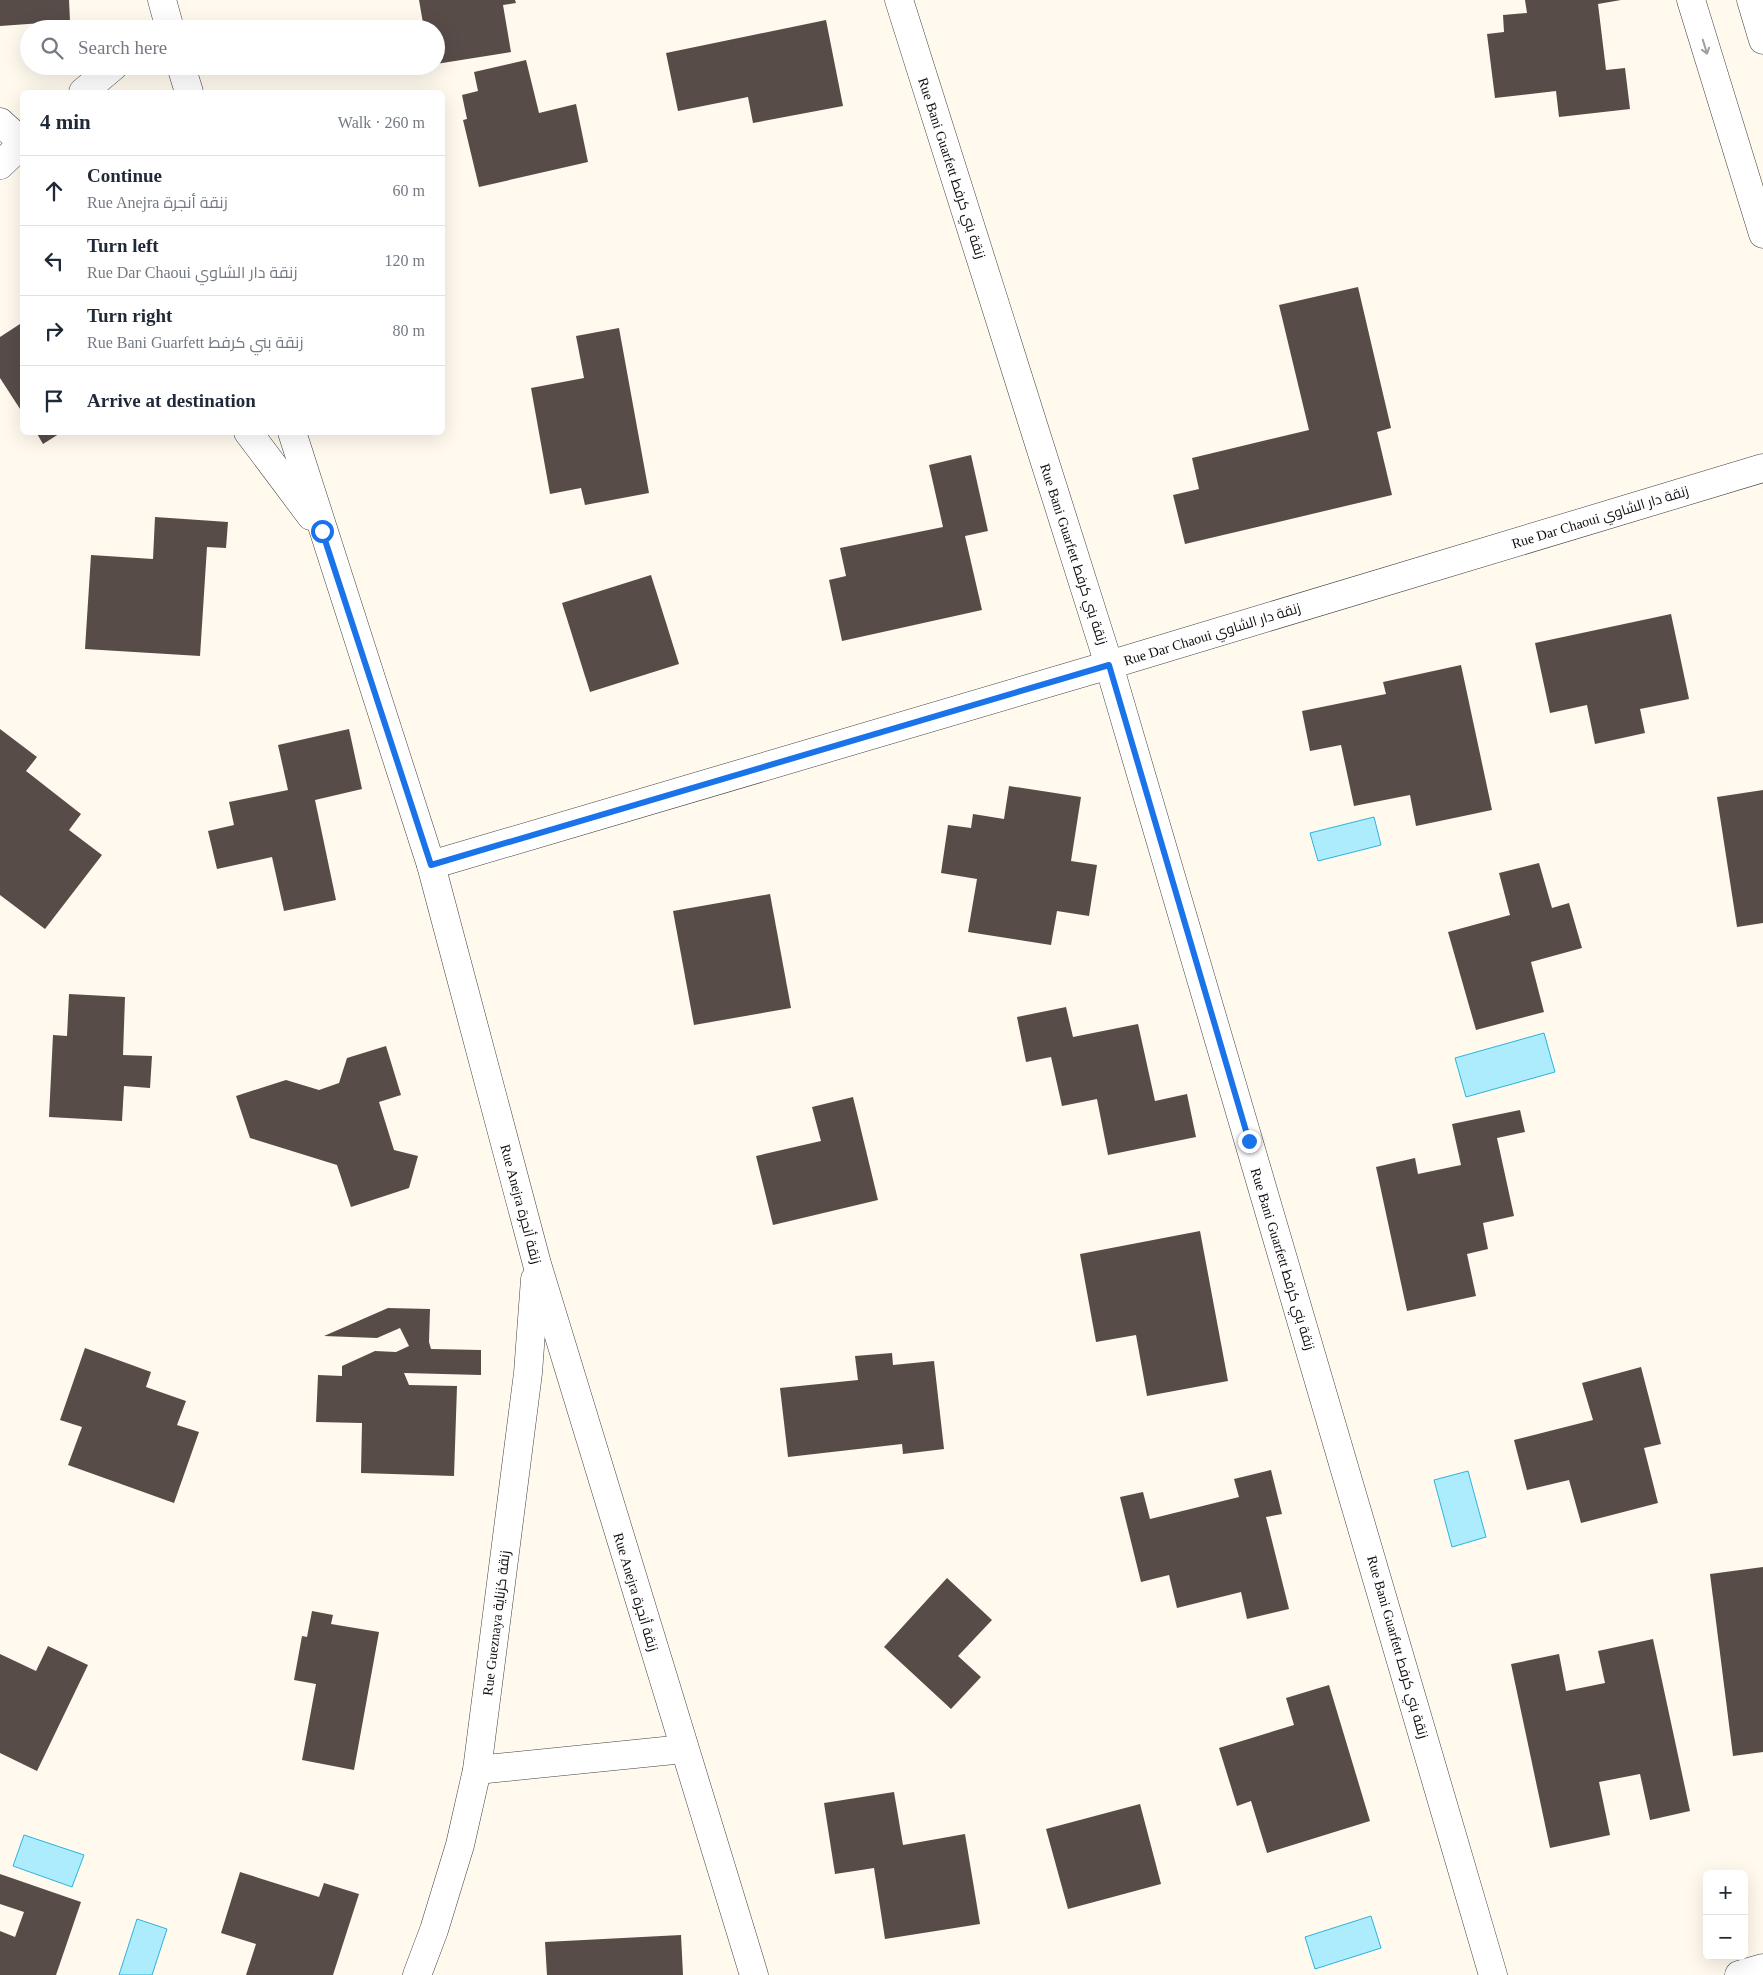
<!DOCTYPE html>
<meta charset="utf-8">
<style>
:root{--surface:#fff;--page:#f6f6f7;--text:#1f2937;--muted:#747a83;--line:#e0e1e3}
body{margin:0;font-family:"Times New Roman",Cairo,serif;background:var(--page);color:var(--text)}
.controls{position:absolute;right:15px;bottom:15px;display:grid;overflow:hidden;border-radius:8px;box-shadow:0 5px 20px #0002}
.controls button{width:45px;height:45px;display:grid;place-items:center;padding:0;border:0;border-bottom:1px solid var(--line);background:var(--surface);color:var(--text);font:25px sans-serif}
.stop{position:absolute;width:15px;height:15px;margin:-11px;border:4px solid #1a73e8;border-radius:50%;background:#fff}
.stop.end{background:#1a73e8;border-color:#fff;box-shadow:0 1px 5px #0008}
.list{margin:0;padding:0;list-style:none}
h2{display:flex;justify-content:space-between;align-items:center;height:65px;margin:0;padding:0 20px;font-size:21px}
h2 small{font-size:16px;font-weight:400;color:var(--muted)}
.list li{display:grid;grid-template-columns:32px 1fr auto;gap:15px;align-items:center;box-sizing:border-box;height:70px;padding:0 20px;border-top:1px solid var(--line)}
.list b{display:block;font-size:19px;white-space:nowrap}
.list p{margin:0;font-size:16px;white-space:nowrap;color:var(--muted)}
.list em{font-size:16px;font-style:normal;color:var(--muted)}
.icon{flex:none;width:28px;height:28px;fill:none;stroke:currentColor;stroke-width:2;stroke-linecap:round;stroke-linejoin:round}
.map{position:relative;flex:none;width:1763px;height:1975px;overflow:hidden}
.search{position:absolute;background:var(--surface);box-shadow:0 5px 20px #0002;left:20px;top:20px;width:425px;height:55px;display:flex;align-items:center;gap:12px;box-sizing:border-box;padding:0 18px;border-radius:28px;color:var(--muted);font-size:19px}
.panel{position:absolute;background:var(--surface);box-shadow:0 5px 20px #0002;left:20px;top:90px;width:425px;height:345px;border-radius:8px}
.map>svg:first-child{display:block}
</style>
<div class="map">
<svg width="1763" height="1975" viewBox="0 0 1763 1975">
<rect width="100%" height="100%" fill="#fff9ee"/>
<g fill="#acecfd" stroke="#2bb4dc">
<polygon points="1374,817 1381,845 1318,861 1310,833"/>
<polygon points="1544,1033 1555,1072 1466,1097 1455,1058"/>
<polygon points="1468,1471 1486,1537 1452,1547 1434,1480"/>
<polygon points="24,1835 84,1855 72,1887 13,1866"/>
<polygon points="1371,1916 1381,1948 1315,1969 1305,1937"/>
<polygon points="137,1919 167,1929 152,1975 119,1975"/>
</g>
<g fill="#584c49">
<polygon points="0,0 69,0 70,21 0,26"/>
<polygon points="419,0 515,0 516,3 503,5 511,52 436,64 436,29 424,29"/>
<polygon points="1525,0 1621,0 1598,4 1606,70 1625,68 1630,109 1559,117 1556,91 1495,98 1487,34 1504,32 1503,15 1527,13"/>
<polygon points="826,20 843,106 753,123 748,97 678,111 666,53"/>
<polygon points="526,60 539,113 576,104 588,162 479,187 463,120 467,119 462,95 478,91 474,72"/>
<polygon points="1358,287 1391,428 1377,432 1392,495 1185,544 1173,495 1199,489 1192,458 1309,430 1279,305"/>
<polygon points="20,324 22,328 22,412 0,378 0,337"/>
<polygon points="619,328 649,493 585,505 581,488 550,494 531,388 584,378 576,336"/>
<polygon points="36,432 62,432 43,444"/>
<polygon points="971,455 988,531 965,536 982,610 842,641 829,580 846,576 840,548 943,527 929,465"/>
<polygon points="155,517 228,522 226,548 207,547 200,656 85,649 91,555 153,559"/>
<polygon points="651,575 679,664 590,692 562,603"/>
<polygon points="1671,614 1689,699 1640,709 1645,733 1595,744 1587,705 1550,713 1535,643"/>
<polygon points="1461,665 1492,810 1416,826 1410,795 1354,806 1341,745 1310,751 1302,711 1386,694 1383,682"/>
<polygon points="0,729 37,757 26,771 81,814 69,830 102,855 45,929 0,895"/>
<polygon points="349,729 362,789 315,800 336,900 284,911 272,857 217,869 208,831 234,825 229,802 288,790 278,745"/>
<polygon points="1009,786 1081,797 1071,861 1097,865 1089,916 1057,911 1051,945 968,932 977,879 941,873 948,825 971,828 973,814 1004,819"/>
<polygon points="1763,790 1763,923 1737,927 1717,797"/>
<polygon points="1539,863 1552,908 1569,903 1582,948 1531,962 1544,1012 1476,1030 1448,932 1510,915 1499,873"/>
<polygon points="770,894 791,1008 694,1025 673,911"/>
<polygon points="69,994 125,997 123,1055 152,1056 150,1088 124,1086 122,1121 49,1117 53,1035 67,1036"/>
<polygon points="1066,1007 1073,1037 1138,1024 1155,1101 1187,1094 1196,1137 1108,1155 1097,1099 1062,1106 1051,1057 1026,1062 1017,1017"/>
<polygon points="386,1046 401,1095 379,1102 394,1150 418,1156 409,1188 351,1207 337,1165 250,1138 236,1096 286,1080 319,1090 339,1083 347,1058"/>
<polygon points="853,1097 878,1200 773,1225 756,1156 821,1141 812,1107"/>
<polygon points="1520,1110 1525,1132 1497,1138 1514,1216 1483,1223 1488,1249 1467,1254 1476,1296 1407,1311 1376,1167 1415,1158 1418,1174 1461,1165 1452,1124"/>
<polygon points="1200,1231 1228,1381 1147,1396 1136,1335 1096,1342 1080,1254"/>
<polygon points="388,1308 430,1309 429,1342 431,1349 481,1350 481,1375 404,1373 409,1385 457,1386 454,1476 361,1473 362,1423 316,1422 318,1375 342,1376 342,1366 375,1351 396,1352 409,1346 400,1328 377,1338 324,1336"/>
<polygon points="85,1348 151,1372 146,1387 186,1401 177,1425 199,1432 174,1503 68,1465 82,1427 60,1420"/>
<polygon points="892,1353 893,1365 934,1361 944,1449 903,1454 902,1444 788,1457 780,1388 858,1380 855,1356"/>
<polygon points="1641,1367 1661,1444 1644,1448 1658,1503 1581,1523 1569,1480 1527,1490 1514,1440 1593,1420 1582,1383"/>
<polygon points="1271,1470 1282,1514 1266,1517 1289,1609 1247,1619 1241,1592 1177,1608 1169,1575 1141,1582 1120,1497 1143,1492 1150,1519 1239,1497 1234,1479"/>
<polygon points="1763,1567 1763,1752 1733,1756 1710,1574"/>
<polygon points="947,1578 992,1620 958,1656 981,1677 951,1709 884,1647"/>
<polygon points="312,1611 333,1615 331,1624 379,1632 354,1770 302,1760 316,1684 294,1680 302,1636 307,1637"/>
<polygon points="1653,1639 1690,1811 1650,1820 1640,1774 1599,1782 1610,1835 1550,1848 1511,1664 1559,1654 1566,1691 1605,1683 1598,1651"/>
<polygon points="48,1646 88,1665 37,1771 0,1753 0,1654 36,1671"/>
<polygon points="1329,1685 1370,1821 1267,1853 1251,1801 1237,1806 1219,1748 1294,1725 1286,1698"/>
<polygon points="894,1792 903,1845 965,1834 980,1924 885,1939 874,1868 835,1874 824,1803"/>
<polygon points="1140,1804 1161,1884 1068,1909 1046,1829"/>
<polygon points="240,1872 319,1897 324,1883 359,1894 333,1975 246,1975 256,1944 221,1933"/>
<polygon points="0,1874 81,1902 56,1975 0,1975 0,1931 15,1937 24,1912 0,1904"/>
<polygon points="681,1935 683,1975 547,1975 545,1942"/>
</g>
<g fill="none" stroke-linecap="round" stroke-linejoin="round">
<defs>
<g id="minor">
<polyline points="162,0 170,29"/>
<polyline points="899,0 1109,665 1493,1975"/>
<polyline points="1691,0 1763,234"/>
<polyline points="1751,0 1763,40"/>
<polyline points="181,66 189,92"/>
<polyline points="83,92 114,66"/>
<polyline points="0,122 22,142"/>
<polyline points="0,165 22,144"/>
<polyline points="248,432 311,516"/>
<polyline points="292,432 431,865 537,1264 754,1975"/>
<polyline points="431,865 1109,665 1763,468"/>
<polyline points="477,1770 684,1749"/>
<polyline points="417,1975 434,1930 460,1845 477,1770 528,1373 535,1279"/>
<polyline points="1739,1975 1763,1968"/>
</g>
</defs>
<use href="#minor" stroke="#414141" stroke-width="29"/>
<use href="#minor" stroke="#fff" stroke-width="28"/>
</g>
<defs><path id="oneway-shaft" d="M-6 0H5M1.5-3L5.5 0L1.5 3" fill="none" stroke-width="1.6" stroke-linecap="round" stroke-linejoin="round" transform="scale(1.25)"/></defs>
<use stroke="#9f9f9f" href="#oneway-shaft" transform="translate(1705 47) rotate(73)"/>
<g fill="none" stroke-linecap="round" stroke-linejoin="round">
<polyline stroke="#1a73e8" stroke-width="6" points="322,531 431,865 1109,665 1249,1141"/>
</g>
<g text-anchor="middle" stroke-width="5" stroke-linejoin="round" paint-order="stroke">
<g font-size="14" fill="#0e0e0e" stroke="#fff">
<text transform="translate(952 168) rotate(72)" y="5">Rue Bani Guarfett زنقة بني كرفط</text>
<text transform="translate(1600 517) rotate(-17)" y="5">Rue Dar Chaoui زنقة دار الشاوي</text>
<text transform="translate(1074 554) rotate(72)" y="5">Rue Bani Guarfett زنقة بني كرفط</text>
<text transform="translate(1212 634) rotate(-17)" y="5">Rue Dar Chaoui زنقة دار الشاوي</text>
<text transform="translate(521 1204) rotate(75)" y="5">Rue Anejra زنقة أنجرة</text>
<text transform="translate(1283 1259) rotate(73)" y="5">Rue Bani Guarfett زنقة بني كرفط</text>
<text transform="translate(636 1592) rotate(73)" y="5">Rue Anejra زنقة أنجرة</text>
<text transform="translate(496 1623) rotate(-83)" y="5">Rue Gueznaya زنقة كزناية</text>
<text transform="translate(1398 1647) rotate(74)" y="5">Rue Bani Guarfett زنقة بني كرفط</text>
</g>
</g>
</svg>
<div class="controls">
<button>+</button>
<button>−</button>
</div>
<div class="stop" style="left:322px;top:531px"></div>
<div class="stop end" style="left:1249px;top:1141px"></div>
<div class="search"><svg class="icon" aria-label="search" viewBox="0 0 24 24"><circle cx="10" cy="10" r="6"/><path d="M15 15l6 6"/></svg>Search here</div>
<section class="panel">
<h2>4 min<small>Walk · 260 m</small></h2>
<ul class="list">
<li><svg class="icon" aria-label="ahead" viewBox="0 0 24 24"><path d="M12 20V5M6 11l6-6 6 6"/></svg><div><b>Continue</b><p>Rue Anejra زنقة أنجرة</p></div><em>60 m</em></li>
<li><svg class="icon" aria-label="left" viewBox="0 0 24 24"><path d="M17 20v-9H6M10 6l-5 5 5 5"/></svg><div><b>Turn left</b><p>Rue Dar Chaoui زنقة دار الشاوي</p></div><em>120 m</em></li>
<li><svg class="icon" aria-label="right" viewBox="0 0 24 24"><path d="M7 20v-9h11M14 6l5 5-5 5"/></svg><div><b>Turn right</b><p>Rue Bani Guarfett زنقة بني كرفط</p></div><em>80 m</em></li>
<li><svg class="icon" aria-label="arrive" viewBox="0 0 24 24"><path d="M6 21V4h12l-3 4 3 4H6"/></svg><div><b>Arrive at destination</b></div></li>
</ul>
</section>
</div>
